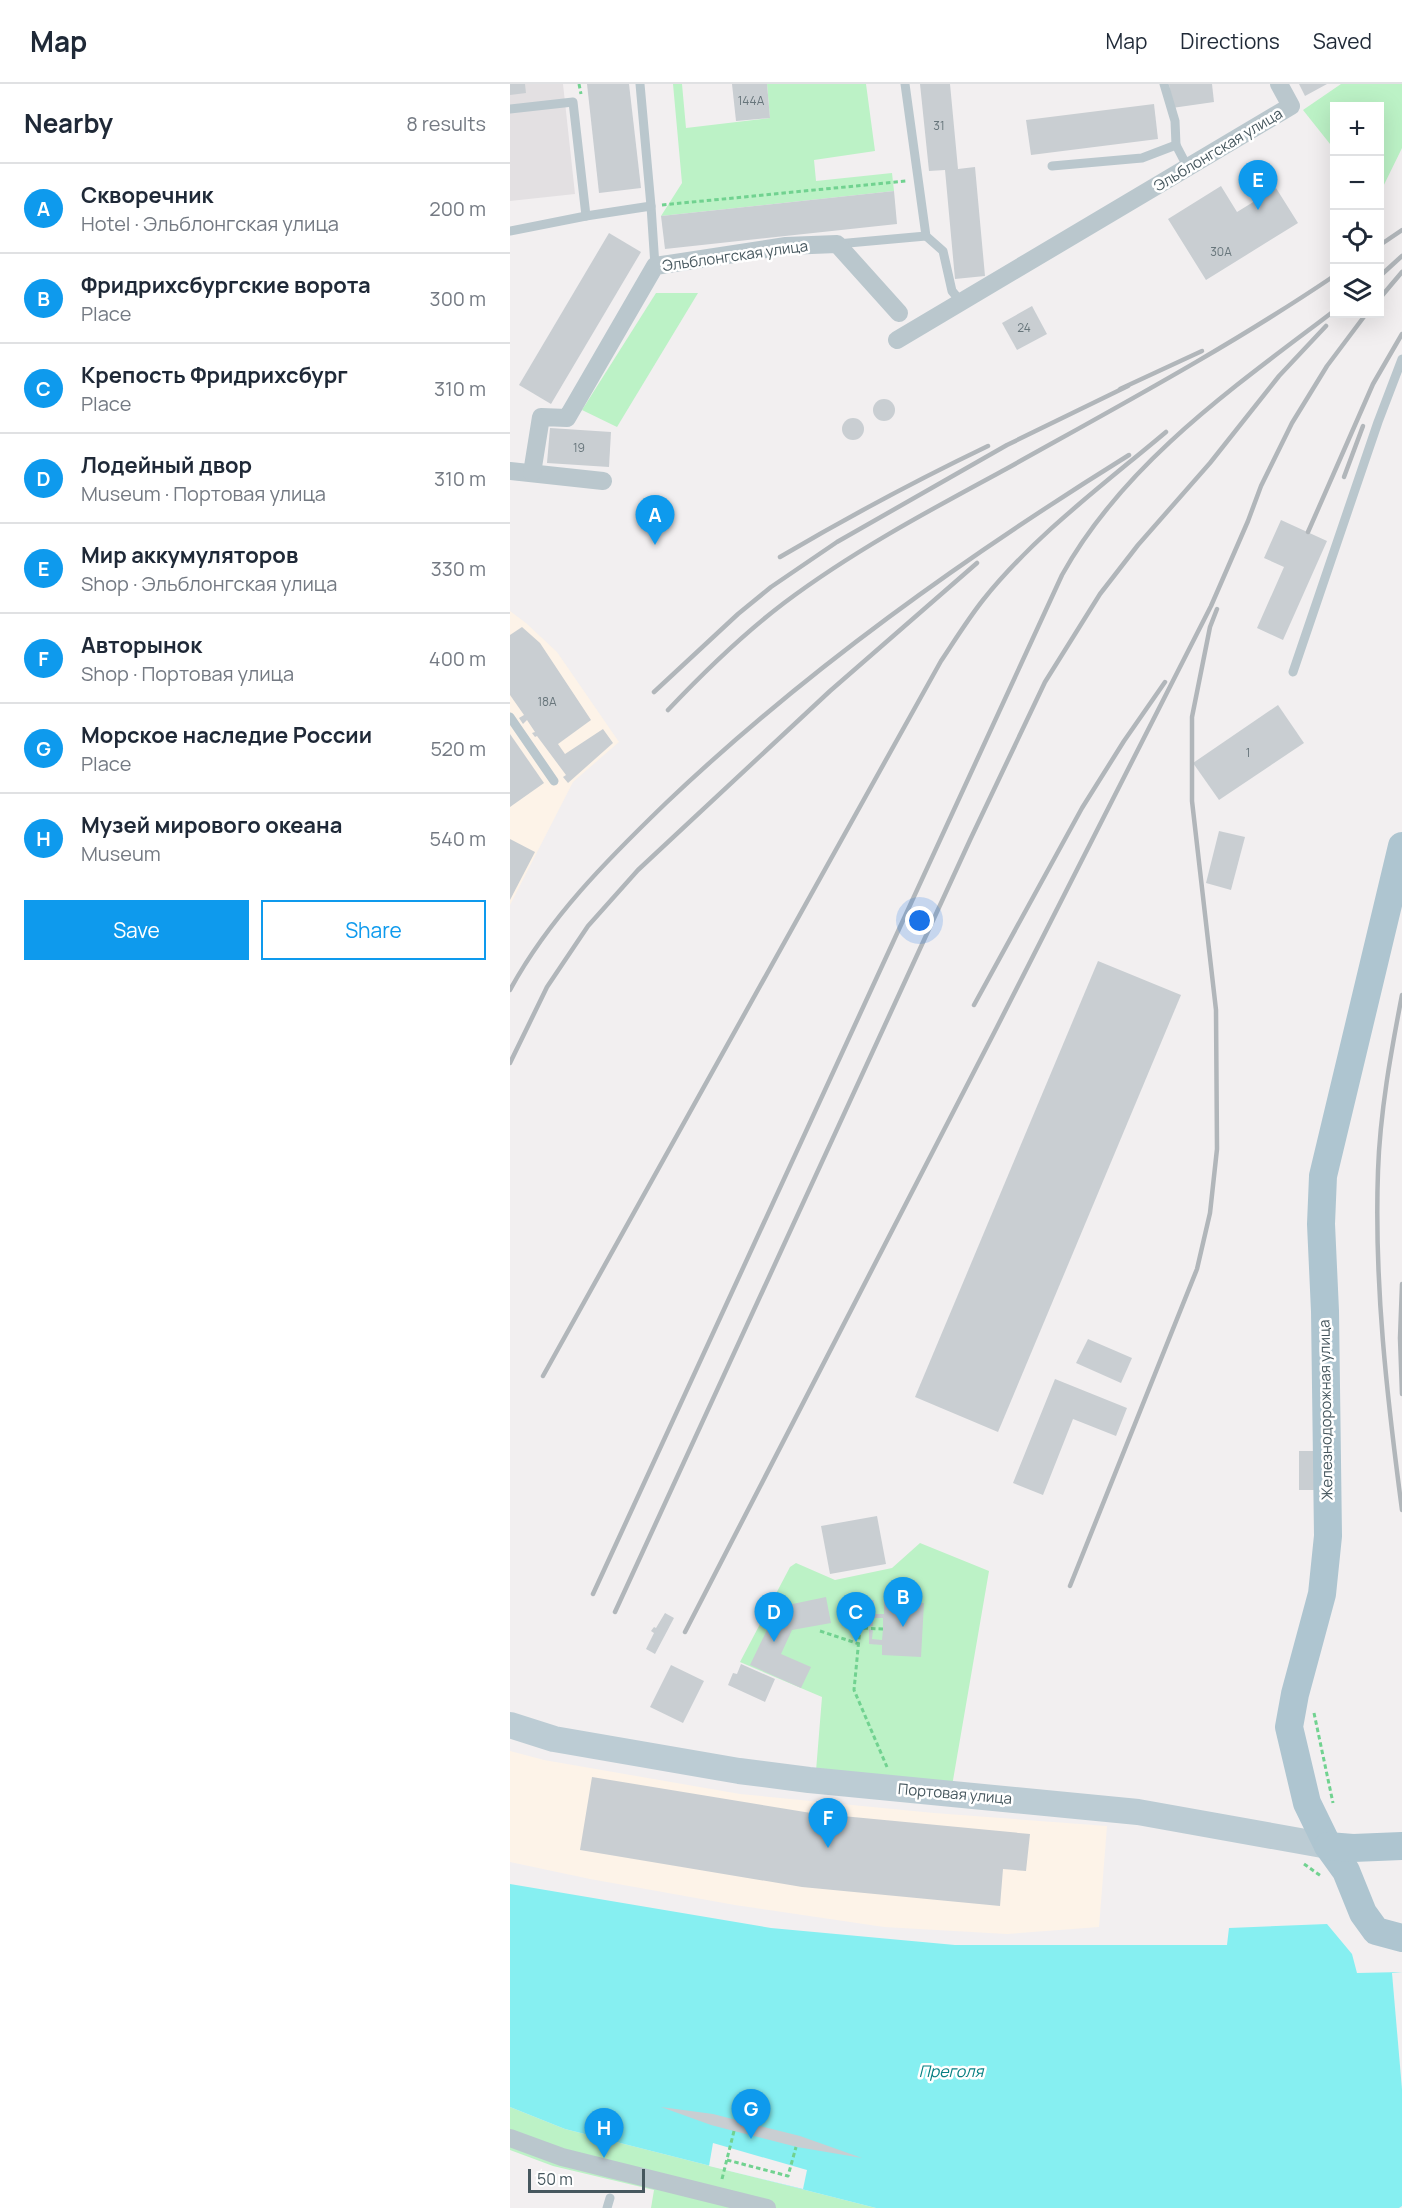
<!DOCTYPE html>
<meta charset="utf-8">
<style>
:root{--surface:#fff;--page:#f6f6f7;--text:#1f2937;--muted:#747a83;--line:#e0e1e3;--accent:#0e9aed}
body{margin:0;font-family:Manrope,sans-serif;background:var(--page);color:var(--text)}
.controls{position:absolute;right:18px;top:18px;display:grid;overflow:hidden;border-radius:0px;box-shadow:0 6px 24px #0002}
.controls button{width:54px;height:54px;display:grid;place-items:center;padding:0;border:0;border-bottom:2px solid var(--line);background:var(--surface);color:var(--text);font:30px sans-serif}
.scale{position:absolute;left:18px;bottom:15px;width:117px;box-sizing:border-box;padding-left:6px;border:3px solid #46575e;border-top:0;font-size:16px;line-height:21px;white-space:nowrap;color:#46575e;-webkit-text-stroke:4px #fff;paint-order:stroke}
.you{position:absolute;left:410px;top:837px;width:21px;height:21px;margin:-15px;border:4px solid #fff;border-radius:50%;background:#1a73e8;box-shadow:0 0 0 9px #1a73e833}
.badge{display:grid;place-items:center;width:39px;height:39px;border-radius:50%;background:var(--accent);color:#fff;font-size:20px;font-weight:700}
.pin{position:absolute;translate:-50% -50px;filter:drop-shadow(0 2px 3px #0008)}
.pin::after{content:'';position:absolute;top:32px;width:21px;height:18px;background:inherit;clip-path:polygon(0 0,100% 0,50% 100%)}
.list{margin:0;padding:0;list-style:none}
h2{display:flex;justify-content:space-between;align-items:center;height:78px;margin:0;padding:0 24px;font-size:26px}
h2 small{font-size:20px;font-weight:400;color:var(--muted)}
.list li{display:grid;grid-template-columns:39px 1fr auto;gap:18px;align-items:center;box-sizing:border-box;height:90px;padding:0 24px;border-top:2px solid var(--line)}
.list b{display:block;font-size:22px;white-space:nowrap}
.list p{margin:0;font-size:20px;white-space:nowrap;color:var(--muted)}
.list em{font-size:20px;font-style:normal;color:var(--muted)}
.actions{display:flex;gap:12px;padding:18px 24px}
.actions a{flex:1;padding:14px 0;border:2px solid var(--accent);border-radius:0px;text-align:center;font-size:21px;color:var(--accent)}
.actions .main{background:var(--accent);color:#fff}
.icon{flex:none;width:33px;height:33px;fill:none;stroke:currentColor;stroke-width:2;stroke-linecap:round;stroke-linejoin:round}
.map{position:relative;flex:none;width:892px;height:2124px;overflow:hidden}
header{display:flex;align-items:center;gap:36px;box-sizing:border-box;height:84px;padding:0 30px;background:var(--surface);border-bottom:2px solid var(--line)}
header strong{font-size:28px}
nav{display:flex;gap:33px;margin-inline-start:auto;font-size:21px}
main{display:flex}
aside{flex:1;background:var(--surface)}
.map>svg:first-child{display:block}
</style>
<header>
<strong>Map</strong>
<nav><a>Map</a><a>Directions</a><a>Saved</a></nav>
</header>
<main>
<aside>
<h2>Nearby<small>8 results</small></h2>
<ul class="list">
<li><span class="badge">A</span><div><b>Скворечник</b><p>Hotel · Эльблонгская улица</p></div><em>200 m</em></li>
<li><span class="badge">B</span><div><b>Фридрихсбургские ворота</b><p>Place</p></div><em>300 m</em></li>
<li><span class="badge">C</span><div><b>Крепость Фридрихсбург</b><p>Place</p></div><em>310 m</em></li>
<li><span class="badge">D</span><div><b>Лодейный двор</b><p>Museum · Портовая улица</p></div><em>310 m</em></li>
<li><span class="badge">E</span><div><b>Мир аккумуляторов</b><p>Shop · Эльблонгская улица</p></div><em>330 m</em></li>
<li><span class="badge">F</span><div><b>Авторынок</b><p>Shop · Портовая улица</p></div><em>400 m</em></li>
<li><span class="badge">G</span><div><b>Морское наследие России</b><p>Place</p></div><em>520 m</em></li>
<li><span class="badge">H</span><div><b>Музей мирового океана</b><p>Museum</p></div><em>540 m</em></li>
</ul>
<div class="actions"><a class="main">Save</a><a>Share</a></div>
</aside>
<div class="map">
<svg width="892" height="2124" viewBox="0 0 892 2124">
<rect width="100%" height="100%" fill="#f2eff0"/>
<g fill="#fdf3e8">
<polygon points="0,527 16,539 47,568 109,658 63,698 0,821"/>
<polygon points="0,1667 34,1676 230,1710 424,1729 597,1742 589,1843 497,1850 374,1843 225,1821 80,1795 0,1778"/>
</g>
<polygon fill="#e3e0e2" points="0,0 53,0 65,110 0,117"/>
<g fill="#bcf2c6">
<polygon points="163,0 172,0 176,44 260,34 257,0 356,0 365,67 304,76 306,97 382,89 384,107 151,132 172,99"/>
<polygon points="831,0 892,0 892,64 870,109 870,22 824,22 824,65 793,26"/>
<polygon points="146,209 188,209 107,343 72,326"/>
<polygon points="410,1459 479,1487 442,1702 306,1687 312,1613 230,1578 280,1483 286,1479 325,1496 382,1484"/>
<polygon points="0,2023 55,2045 366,2124 141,2124 144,2106 43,2082 0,2066"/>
</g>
<polygon fill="#86eff1" points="0,1800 261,1844 445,1861 717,1861 719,1844 817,1840 842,1870 847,1889 892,1888 892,2122 889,2124 366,2124 55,2045 0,2023"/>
<g fill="#f2eff0">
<polygon points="892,1888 892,2005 882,1889"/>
<polygon points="203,2059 297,2086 293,2105 199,2082"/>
</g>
<g fill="#c9ced2">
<polygon points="0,0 15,0 16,9 0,11"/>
<polygon points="77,0 119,0 131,104 89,109"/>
<polygon points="222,0 257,0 260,34 226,37"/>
<polygon points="410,0 440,0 448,85 465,83 475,192 445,195 435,86 419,87"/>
<polygon points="659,0 702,0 704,18 662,24"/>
<polygon points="789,0 817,0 795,12"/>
<polygon points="644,20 648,55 521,71 516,36"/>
<polygon points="711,102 727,128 766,104 788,139 696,196 658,135"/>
<polygon points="384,107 387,140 155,165 151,132"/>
<polygon points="99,149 131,168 41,320 9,301"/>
<polygon points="522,222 537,250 507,266 492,239"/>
<circle cx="374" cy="326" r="11"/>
<circle cx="343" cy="345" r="11"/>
<polygon points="40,344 101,348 99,383 37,379"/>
<polygon points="771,436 817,457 773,556 747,544 774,483 754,474"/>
<polygon points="12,543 30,559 81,636 48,660 55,670 93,645 103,659 58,699 53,693 56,691 27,652 25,653 22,649 25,648 17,636 13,640 9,634 14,631 0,611 0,551"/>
<polygon points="768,621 794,659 709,716 683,679"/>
<polygon points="0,650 34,699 0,723"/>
<polygon points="709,747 735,753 721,806 696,799"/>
<polygon points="0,755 25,768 0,816"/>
<polygon points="588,877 671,911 488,1348 405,1313"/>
<polygon points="578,1255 622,1274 611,1299 566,1279"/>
<polygon points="545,1295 617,1324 606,1352 563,1335 533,1411 503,1399"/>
<rect x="789" y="1367" width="15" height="39"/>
<polygon points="367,1432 376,1480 320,1490 311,1442"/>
<polygon points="316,1513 321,1539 282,1546 271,1570 301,1583 291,1604 240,1581 268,1523"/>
<polygon points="360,1516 364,1516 363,1530 374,1530 374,1517 414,1519 411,1573 372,1571 372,1561 359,1560 359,1545 363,1546 362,1555 372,1556 373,1545 373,1534 363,1534 363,1542 359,1542"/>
<polygon points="341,1519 358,1519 358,1534 341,1535"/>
<polygon points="155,1529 164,1534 145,1570 136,1565 144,1549 141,1547 144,1543 146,1544"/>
<polygon points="231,1580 265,1595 255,1618 218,1601 223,1589 227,1590"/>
<polygon points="161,1581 194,1597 173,1639 140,1623"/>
<polygon points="82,1693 301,1729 520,1750 516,1787 493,1785 490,1822 292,1803 70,1766"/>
<polygon points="151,2023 203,2030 290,2052 352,2074 287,2063 224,2047 201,2041"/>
</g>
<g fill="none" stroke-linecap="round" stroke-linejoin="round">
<g stroke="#71d290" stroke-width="3" stroke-dasharray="4.5 3" stroke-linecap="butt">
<polyline points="69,0 71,10"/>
<polyline points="152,121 396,97"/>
<polyline points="373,1545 350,1544 344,1606 377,1683"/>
<polyline points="310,1547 349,1560"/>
<polyline points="804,1629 823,1719"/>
<polyline points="794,1780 811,1792"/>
<polyline points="217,2076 278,2092 286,2063"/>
<polyline points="212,2095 224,2047"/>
</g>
<g stroke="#bac7cd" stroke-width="9">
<polyline points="395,0 416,152 433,167 442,207 452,219"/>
<polyline points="654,0 665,37 666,61"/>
<polyline points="0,25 63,18 76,132"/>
<polyline points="542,82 632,74 666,61 678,84"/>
<polyline points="141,122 145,182"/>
<polyline points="0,147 76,132 141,122 130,0"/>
<polyline points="327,160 416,152"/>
<polyline points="783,588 868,338 892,275"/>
<polyline points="0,633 44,697"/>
<polyline points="97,2124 100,2114"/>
</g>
<g stroke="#bac7cd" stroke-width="18">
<polyline points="387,256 781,22 769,0"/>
<polyline points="0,387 93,397"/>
<polyline points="22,389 31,333 57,334 145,182 276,162 327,160 389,229"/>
<polyline points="0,2054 52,2073 257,2124"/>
</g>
<polyline stroke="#bcccd4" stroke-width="26" points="0,1641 44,1655 229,1687 299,1696 628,1728 818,1762"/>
<g stroke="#aec5d0" stroke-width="28">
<polyline points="892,762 813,1092 811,1140 815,1227 818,1452 812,1510 785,1610 779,1643 797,1719 818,1762 836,1787 853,1829 866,1847 892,1854"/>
<polyline points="818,1762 843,1764 892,1762"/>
</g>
<g stroke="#b1b6ba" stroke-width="4.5">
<polyline points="870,161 892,146"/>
<polyline points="870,192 892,172"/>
<polyline points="870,214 892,188"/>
<polyline points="610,305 692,267"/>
<polyline points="834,393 853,342"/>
<polyline points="798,448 863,300 892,250"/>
<path d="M270 473C338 433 407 396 478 362"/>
<polyline points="144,608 228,530 261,503 327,458 497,361 618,302"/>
<path d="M158 626C194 588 232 551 274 519 343 467 420 426 496 385 607 323 719 263 824 192"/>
<path d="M0 906C39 834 97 776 156 719 296 586 455 473 619 371"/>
<path d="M892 911C881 968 870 1028 868 1087 864 1200 877 1313 892 1426"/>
<polyline points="464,921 572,724 614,657 655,598"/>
<polyline points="0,979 37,903 78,842 128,786 320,607 467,479"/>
<polyline points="892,1200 890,1254 892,1310"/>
<path d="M33 1292 431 577C445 556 458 535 473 516 524 452 593 401 656 348"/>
<polyline points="560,1502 687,1185 700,1129 707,1065 706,926 682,717 682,633 700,543 707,525"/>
<path d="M83 1510 552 491C614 379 724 303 824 227"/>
<polyline points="105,1528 460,756 535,598 590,510 628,461 700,379 769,292 816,242"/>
<polyline points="175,1548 485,947 701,522 738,437 751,402 782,339 817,282 856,230"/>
</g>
</g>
<g text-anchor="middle" stroke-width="5" stroke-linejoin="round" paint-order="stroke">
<g font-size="12" fill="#67757b">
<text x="241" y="21">144А</text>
<text x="429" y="46">31</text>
<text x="711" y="172">30А</text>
<text x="514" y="248">24</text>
<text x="69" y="368">19</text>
<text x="37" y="622">18А</text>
<text x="738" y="673">1</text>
</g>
<g font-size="15" fill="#46575e" stroke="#fff">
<text transform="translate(708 66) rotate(-31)" y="5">Эльблонгская улица</text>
<text transform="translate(225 172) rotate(-8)" y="5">Эльблонгская улица</text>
<text transform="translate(816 1326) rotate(-91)" y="5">Железнодорожная улица</text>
<text transform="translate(445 1710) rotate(5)" y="5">Портовая улица</text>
</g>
<g font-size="16" font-style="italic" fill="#088083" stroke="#fff">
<text x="441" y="1993">Преголя</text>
</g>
</g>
</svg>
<div class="controls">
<button>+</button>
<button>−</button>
<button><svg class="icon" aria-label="locate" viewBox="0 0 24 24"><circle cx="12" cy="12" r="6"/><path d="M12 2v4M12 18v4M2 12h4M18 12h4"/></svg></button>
<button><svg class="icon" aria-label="layers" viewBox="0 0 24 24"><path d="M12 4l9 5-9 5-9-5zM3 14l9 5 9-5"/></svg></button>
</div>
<div class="scale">50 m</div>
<div class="you"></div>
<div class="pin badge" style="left:145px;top:461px">A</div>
<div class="pin badge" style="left:393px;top:1543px">B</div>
<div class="pin badge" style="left:346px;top:1558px">C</div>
<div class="pin badge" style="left:264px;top:1558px">D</div>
<div class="pin badge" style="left:748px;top:126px">E</div>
<div class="pin badge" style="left:318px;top:1764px">F</div>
<div class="pin badge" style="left:241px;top:2055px">G</div>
<div class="pin badge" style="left:94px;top:2074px">H</div>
</div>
</main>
